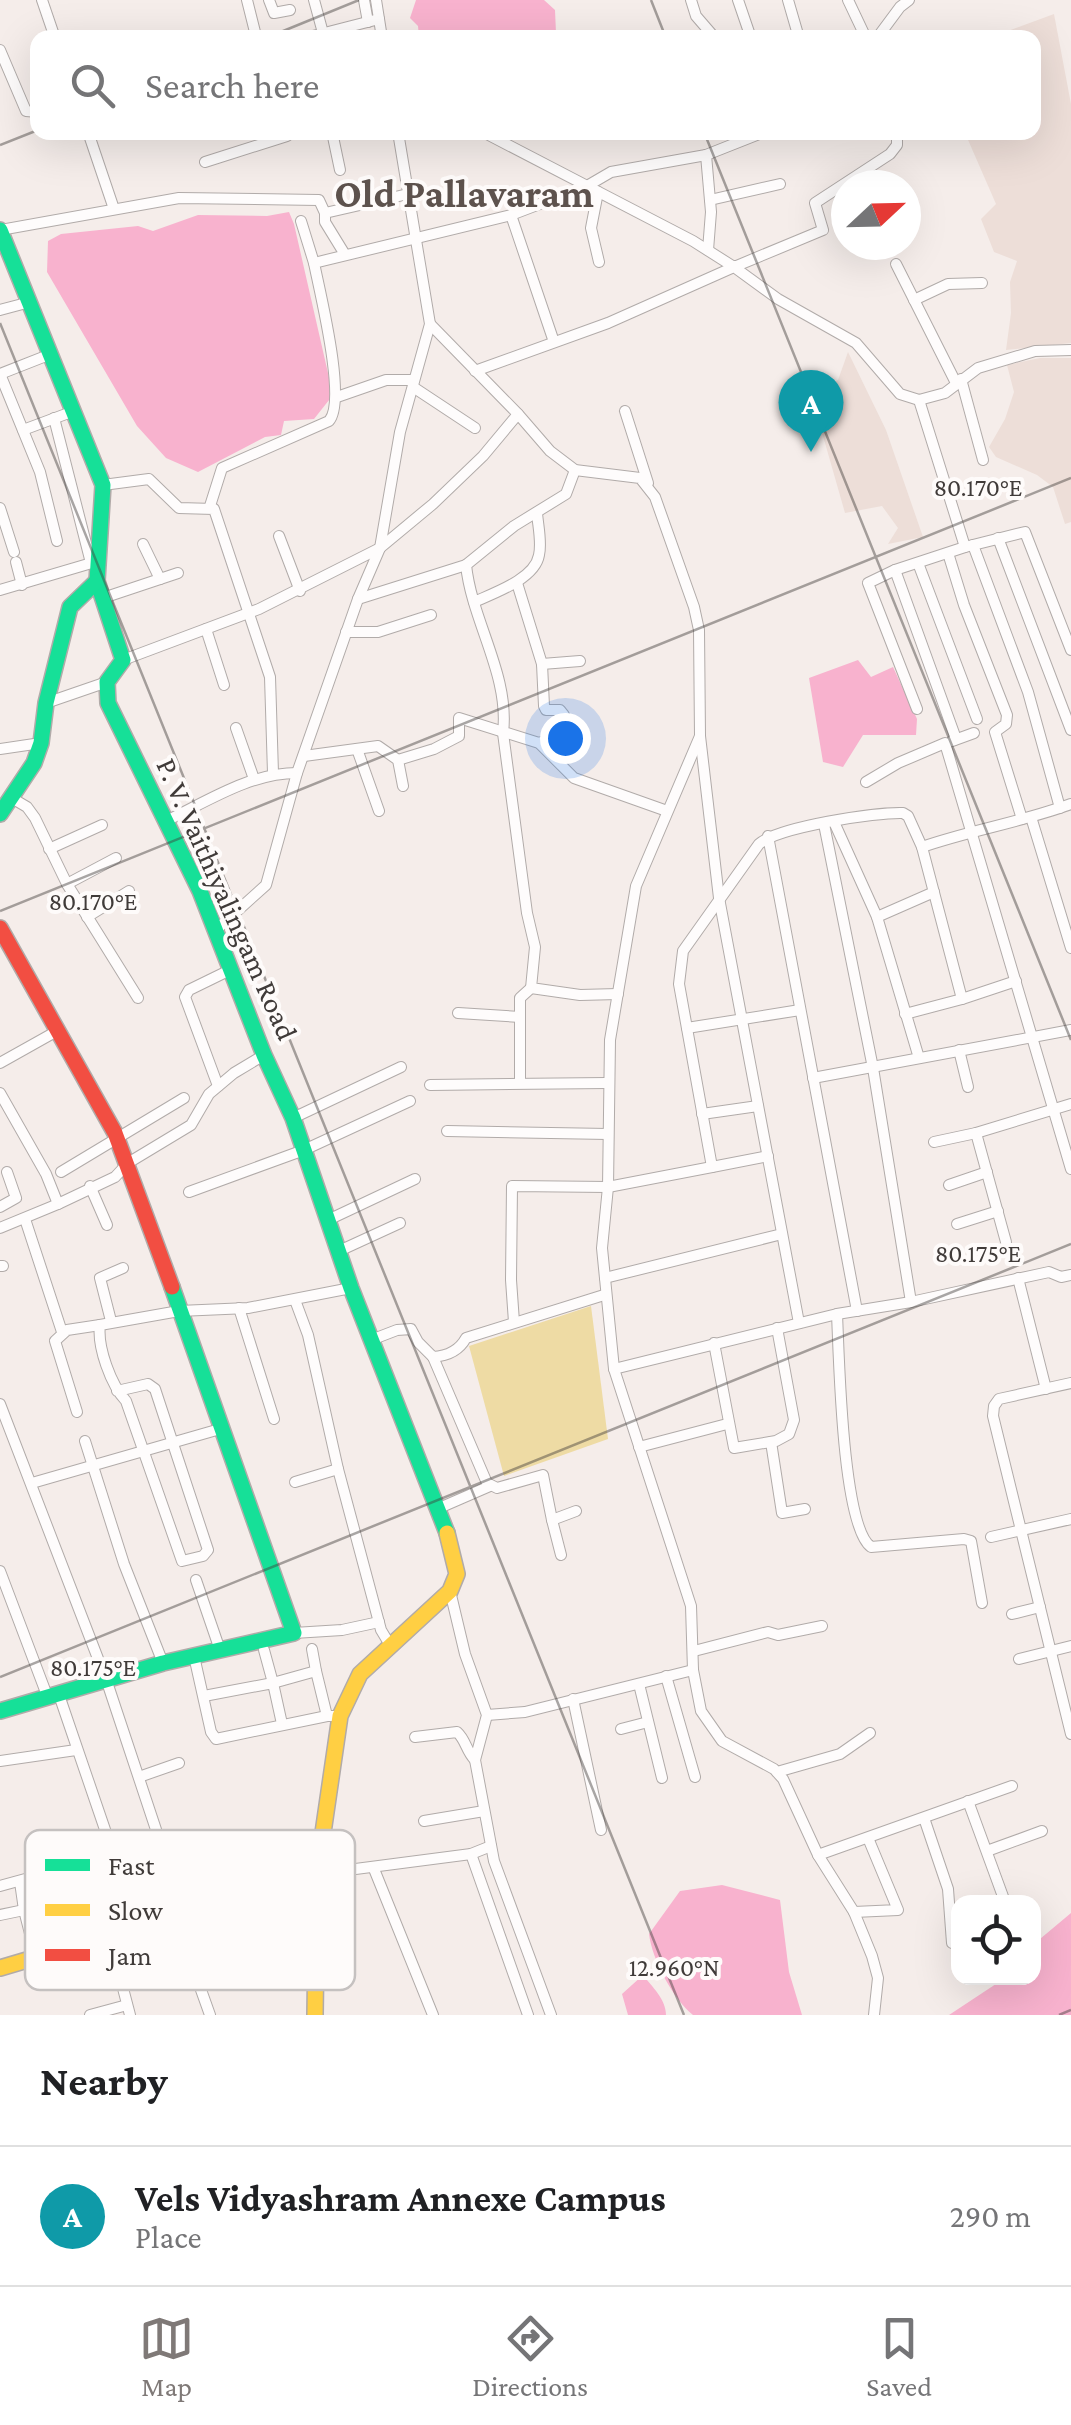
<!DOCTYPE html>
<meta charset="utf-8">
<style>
:root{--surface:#fff;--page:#f2f2f2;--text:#202124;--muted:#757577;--line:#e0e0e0;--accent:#7f7977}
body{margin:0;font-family:"Crimson Pro",serif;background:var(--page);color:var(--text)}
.controls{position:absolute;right:30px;bottom:30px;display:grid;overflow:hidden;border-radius:20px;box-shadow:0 10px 40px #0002}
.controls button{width:90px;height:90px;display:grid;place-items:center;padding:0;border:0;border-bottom:2px solid var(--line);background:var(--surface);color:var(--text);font:50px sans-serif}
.compass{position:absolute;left:831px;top:170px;width:90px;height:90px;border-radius:50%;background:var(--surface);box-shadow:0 10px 40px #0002;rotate:68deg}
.you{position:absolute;left:565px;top:738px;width:35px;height:35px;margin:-25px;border:8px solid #fff;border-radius:50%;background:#1a73e8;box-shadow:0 0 0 15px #1a73e833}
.badge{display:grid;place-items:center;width:65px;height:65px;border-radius:50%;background:var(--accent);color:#fff;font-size:32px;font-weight:700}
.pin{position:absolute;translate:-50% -82px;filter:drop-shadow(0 2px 5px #0008)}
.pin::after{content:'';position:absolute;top:52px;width:35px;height:30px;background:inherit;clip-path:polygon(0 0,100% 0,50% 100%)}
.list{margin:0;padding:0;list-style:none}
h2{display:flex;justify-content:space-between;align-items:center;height:130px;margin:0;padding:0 40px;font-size:42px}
h2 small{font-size:32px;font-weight:400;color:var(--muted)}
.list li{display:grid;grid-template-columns:65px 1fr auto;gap:30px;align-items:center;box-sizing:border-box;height:140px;padding:0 40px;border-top:2px solid var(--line)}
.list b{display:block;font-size:38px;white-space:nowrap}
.list p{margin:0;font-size:32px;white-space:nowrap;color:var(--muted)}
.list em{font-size:32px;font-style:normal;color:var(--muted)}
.icon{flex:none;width:55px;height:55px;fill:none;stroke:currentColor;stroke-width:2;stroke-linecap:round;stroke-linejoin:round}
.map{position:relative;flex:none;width:1071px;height:2015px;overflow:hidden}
.search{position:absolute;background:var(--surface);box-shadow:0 10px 40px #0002;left:30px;right:30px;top:30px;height:110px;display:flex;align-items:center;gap:25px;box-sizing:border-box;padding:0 35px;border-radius:20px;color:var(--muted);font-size:38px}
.sheet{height:270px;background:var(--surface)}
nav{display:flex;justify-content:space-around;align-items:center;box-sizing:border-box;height:140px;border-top:2px solid var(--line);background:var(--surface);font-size:28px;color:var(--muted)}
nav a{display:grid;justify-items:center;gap:5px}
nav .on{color:var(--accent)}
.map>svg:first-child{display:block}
</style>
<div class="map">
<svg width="1071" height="2015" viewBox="0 0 1071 2015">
<rect width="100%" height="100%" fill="#f5edea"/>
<g fill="#edded8">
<polygon points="1054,14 1071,104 1071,343 1006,350 1011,313 1010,282 1017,261 994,252 981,219 996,204 965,133 1034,132 1034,38 992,37"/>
<polygon points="848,352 886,430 923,537 888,544 898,528 882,506 845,513 811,394 838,380"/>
<polygon points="1040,358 1071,358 1071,522 1065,524 1053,487 1037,475 996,457 989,447 1005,419 1014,392 1007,365"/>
</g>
<polygon fill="#eedba4" points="591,1306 608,1439 504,1476 469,1346"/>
<g fill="#f8b2ce">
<polygon points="416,0 544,0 555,10 556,33 560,37 419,37 418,26 410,18"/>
<polygon points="289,212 294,224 333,395 314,419 284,421 281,435 265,437 198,472 166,458 137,426 47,272 48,241 61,234 138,226 153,231 198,215 267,216"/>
<polygon points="858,660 871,677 893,667 917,719 916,735 863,735 843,767 823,762 809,678"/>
<path d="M722 1885 780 1900 789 1972 802 2015H693C673 1999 652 1959 649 1934L680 1891Z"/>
<polygon points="1071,1913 1071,2015 949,2015 1005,1978 1034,1978 1034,1944"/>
<path d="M643 1975C652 1987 666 1999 666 2015H628L622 1994Z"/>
</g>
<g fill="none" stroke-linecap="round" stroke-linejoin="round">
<defs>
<g id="street">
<polyline points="42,0 55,38"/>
<polyline points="247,0 256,36 277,38"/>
<polyline points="269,0 274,13 290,10"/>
<polyline points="314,0 323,33"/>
<polyline points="364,0 368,22"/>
<polyline points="376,0 382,38"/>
<polyline points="691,0 696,16 715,38"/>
<polyline points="738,0 751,38"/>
<polyline points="788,0 799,38"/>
<polyline points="848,0 866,38"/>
<polyline points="305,38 379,19"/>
<polyline points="877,38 900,7 909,0"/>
<polyline points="0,50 26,111 38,112"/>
<polyline points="88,132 114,209"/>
<polyline points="332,132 340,170"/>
<polyline points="483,132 693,241 734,267 823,230 815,203 890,154 897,145 897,132"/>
<polyline points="706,155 711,212 708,250"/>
<polyline points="205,162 287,136 287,132"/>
<polyline points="598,192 591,228 599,262"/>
<polyline points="710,200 780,184"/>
<polyline points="511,215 554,342"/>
<polyline points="301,221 314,263"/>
<polyline points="0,230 179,198 319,200 325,213"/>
<polyline points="344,253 325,222 325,213 408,194"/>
<polyline points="896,264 956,383"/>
<polyline points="914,300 948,284 982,283"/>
<polyline points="0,310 30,302"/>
<polyline points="430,324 518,414 550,451 575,470 640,478 655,497 694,607 699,630 700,736 719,898 799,1323"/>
<polyline points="475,371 608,323 734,267 778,299 856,343 900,394 919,400 945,393 978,368 1035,351 1071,350"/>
<polyline points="0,374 40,472 57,541"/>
<polyline points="0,374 51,354"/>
<polyline points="961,379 983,460"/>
<polyline points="413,387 475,428"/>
<polyline points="337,397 386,380 414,380"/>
<polyline points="919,400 965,547"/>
<polyline points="625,411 648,483"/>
<polyline points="54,418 91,563"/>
<polyline points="23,430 74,411"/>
<path d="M575 470 566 494 514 526 466 565C472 622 510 675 503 733L527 913 535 947 531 988 580 995 618 994"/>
<polyline points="103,485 149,479 179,508 214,509 270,677 273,773"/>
<path d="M210 506 222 468 329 421C347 401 320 293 314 263L511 215 587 186 611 172 706 155 764 132"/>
<polyline points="0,508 14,552"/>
<polyline points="279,536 300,591"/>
<polyline points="998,538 1071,730"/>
<polyline points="143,544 160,579"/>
<polyline points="973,545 1028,692 1060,808"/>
<polyline points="948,553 964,605 1007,715 1006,724 995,732 1022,819"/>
<polyline points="16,562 22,585"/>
<polyline points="918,563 977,719"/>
<polyline points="895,570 955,736 954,740"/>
<polyline points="517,583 542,664 544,706 546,710 560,710 564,715 563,734 539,743"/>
<polyline points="0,590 95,562"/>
<polyline points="103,598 178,573"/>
<polyline points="358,599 466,565"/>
<path d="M474 602C494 593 535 579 539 555 542 542 538 526 537 513"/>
<polyline points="206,629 224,685"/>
<polyline points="346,632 378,632 431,615"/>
<polyline points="123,660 259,609 380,548 433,504 483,456 518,414"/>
<polyline points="542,664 580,661"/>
<polyline points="46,703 107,682"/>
<polyline points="917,709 868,583 895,570 965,547 1025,532 1071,650"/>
<polyline points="236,728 254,779"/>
<polyline points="700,736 636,886 610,1040 608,1187 602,1248 614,1369 691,1606 693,1670 701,1711 722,1741 774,1769 783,1779 818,1855 854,1912 872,1956 878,1978 874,2015"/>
<polyline points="952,741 974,733"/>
<polyline points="0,749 41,743"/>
<polyline points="357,749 379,811"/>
<polyline points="304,756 378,746 398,760 403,786"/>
<polyline points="398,760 434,749 459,736 459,718 539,743 574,778 667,811"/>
<polyline points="866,782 898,763 945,743 1071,1169"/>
<polyline points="10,797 27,807 35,818 67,884 138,998"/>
<polyline points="1031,817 1071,948"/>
<path d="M166 821C208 801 250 773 297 773"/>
<polyline points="834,822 877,917 919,1058"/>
<polyline points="824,824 873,1068 911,1302"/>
<polyline points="768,836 857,1311"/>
<path d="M922 847C971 830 1022 822 1071 804"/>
<polyline points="49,849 102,825"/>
<polyline points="67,884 116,858"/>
<polyline points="87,917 129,891"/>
<polyline points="877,917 934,892"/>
<polyline points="216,930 266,885 297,773 358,599 380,548 400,432 430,324 398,132"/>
<polyline points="458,1013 520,1017"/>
<polyline points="905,1014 962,999"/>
<polyline points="687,1028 800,1010"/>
<polyline points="959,1050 968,1087"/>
<polyline points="0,1063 57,1031"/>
<polyline points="813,1078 1071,1030"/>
<polyline points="520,1082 520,998 531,988"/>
<polyline points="430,1085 607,1083"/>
<polyline points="218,1086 185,997 189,990 232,969"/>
<polyline points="0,1093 46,1174 58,1204 115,1177 128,1163 191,1125 209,1094 234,1073 264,1055"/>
<polyline points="702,1114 758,1106"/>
<polyline points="293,1118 401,1067"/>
<polyline points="447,1131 608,1134"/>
<polyline points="976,1133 1006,1242"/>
<polyline points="934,1142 976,1133 1071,1104"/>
<polyline points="712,1167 768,1156"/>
<polyline points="61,1172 184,1098"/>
<polyline points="949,1185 987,1172"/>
<polyline points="90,1186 107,1225"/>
<polyline points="189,1192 304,1150 410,1101"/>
<polyline points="0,1207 16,1198 7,1172"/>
<polyline points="25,1219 62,1332"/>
<polyline points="328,1220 415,1179"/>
<polyline points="957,1224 998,1211"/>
<polyline points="0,1228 58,1204"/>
<polyline points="339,1251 400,1223"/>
<polyline points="0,1266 3,1266"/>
<polyline points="605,1278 782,1234"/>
<polyline points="1018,1278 1046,1389"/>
<polyline points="295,1300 308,1335 338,1469 295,1482"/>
<polyline points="239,1308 274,1419"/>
<path d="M837 1314C839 1355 842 1526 871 1547L964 1539 971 1541 982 1603"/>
<polyline points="111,1321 100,1278 123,1268"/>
<path d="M514 1322 511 1280 512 1186 608 1187 712 1167 679 984 683 951 759 844C778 827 876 812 903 813L908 816 922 847 962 999 1016 981"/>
<path d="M371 1340 397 1330 411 1329 418 1342 433 1357C447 1356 459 1351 466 1338L604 1295"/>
<polyline points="714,1343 734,1448 776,1441 789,1434 794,1420 777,1328"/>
<polyline points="433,1357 487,1483 497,1488 543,1475 552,1520"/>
<polyline points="614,1369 837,1314 911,1302 1049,1272 1061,1277 1071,1275"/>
<polyline points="1071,1383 999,1399 994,1406 993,1416 1071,1734"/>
<path d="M117 1391 148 1384 155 1389 208 1550 203 1556 182 1561 126 1401C111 1385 97 1347 100 1325L179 1311 248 1308 351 1288"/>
<polyline points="0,1404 107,1682 184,1914"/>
<polyline points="77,1412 55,1341 67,1330 100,1325"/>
<polyline points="85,1441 124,1564 163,1663"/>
<polyline points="771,1442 782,1513 805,1509"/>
<polyline points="639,1447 727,1424"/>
<polyline points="338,1469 381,1630 390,1645"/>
<polyline points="32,1483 220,1429"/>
<polyline points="437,1509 490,1486"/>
<polyline points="991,1537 1071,1519"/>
<polyline points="561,1555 552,1520 576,1511"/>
<polyline points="0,1571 48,1698"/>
<polyline points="196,1580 220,1650"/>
<polyline points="450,1591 465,1654 487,1715 475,1760 494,1861 551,2015"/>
<polyline points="1012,1614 1040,1607"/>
<polyline points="294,1633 342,1630 379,1622"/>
<polyline points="312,1649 316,1671"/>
<polyline points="264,1650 273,1683 316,1671 327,1716"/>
<polyline points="694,1651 768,1632 778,1635 822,1626"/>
<polyline points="194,1656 211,1732 216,1739 327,1716 340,1716"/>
<polyline points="1019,1659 1071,1646"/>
<polyline points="666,1676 695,1777"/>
<polyline points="639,1684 662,1778"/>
<polyline points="59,1695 114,1856"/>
<polyline points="204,1696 273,1683 282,1724"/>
<polyline points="573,1699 601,1830"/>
<polyline points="487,1715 525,1712 693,1670"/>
<polyline points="621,1729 648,1722"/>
<path d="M415 1737 457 1732C466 1740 466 1751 475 1760"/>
<polyline points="0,1761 76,1750"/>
<polyline points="777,1772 840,1754 870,1733"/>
<polyline points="139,1777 179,1763"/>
<polyline points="968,1801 1005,1902"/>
<polyline points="924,1818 948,1889 952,1943"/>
<polyline points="424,1821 484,1811"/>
<polyline points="987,1851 1042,1831"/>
<polyline points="471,1854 528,2015"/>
<polyline points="818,1855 1012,1786"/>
<polyline points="374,1869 433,2015"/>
<polyline points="317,1874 471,1854 491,1846"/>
<polyline points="20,1882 24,1910"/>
<polyline points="0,1886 160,1842"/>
<polyline points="854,1912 898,1910 868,1838"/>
<polyline points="0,1915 24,1910 36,1957"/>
<polyline points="175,1917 210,2015"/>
<polyline points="109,1935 130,2015"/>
<polyline points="90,2015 127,2005"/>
</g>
<g id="fast">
<polyline points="0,230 103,485 97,581 123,660 107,682 108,703 200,891 264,1055 293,1118 351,1288 447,1533"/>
<polyline points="0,814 34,763 41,743 46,703 70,607 97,581"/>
<polyline points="0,1711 163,1663 294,1633 172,1287"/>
</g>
<g id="slow">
<polyline points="0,1968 317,1874"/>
<polyline points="315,2015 317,1874 340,1716 360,1674 450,1591 457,1574 447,1533"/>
</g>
<polyline id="jam" points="0,928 115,1133 172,1287"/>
</defs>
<use href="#street" stroke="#b1aba9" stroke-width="12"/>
<use href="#fast" stroke="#b1aba9" stroke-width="18"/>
<use href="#slow" stroke="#b1aba9" stroke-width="18"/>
<use href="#jam" stroke="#b1aba9" stroke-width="18"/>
<use href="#street" stroke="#fefcfc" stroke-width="10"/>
<use href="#fast" stroke="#16e098" stroke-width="15"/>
<use href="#slow" stroke="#ffcf43" stroke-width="15"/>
<use href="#jam" stroke="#f24e42" stroke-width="15"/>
</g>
<path fill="none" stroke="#403b39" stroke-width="2.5" stroke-opacity="0.45" d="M651 0 666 38M266 38 359 0M704 132 1071 1040M0 145 38 130M0 323 684 2015M0 911 1071 478M0 1677 1071 1244M1059 2015 1071 2010"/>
<g text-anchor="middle" stroke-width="8" stroke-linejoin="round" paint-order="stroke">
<g font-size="30" fill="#403b39" stroke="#fefbfa">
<text transform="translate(227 899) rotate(66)" y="10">P. V. Vaithiyalingam Road</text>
</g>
<g font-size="40" font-weight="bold" fill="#5d524d" stroke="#fefbfa">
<text x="464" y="207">Old Pallavaram</text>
</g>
</g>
<rect x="25" y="1830" width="330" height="160" rx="15" fill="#fefbfa" stroke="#c5c1c0" stroke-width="2.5"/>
<rect x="45" y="1859" width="45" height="12" fill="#16e098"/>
<rect x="45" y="1904" width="45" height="12" fill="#ffcf43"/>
<rect x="45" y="1949" width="45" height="12" fill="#f24e42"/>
<g font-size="28" fill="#403b39">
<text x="108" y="1875">Fast</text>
<text x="108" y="1920">Slow</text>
<text x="108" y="1965">Jam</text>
</g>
<g font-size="25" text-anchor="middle" fill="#403b39" stroke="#fefbfa" stroke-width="8" stroke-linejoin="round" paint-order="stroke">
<text x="978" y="496">80.170°E</text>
<text x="93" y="910">80.170°E</text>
<text x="978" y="1262">80.175°E</text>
<text x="93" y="1676">80.175°E</text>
<text x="674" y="1976">12.960°N</text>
</g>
</svg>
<div class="controls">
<button><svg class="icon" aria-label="locate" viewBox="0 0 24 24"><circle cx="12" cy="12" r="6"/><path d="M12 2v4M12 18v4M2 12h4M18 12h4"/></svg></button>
</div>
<svg class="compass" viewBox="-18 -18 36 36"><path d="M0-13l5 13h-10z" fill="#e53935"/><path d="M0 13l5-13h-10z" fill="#757577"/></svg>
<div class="you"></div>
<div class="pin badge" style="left:811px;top:452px;background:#0f9aa8">A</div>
<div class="search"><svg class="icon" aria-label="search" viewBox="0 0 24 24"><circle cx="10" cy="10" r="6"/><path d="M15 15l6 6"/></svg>Search here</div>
</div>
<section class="sheet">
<h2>Nearby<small></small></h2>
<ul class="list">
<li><span class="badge" style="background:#0f9aa8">A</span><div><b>Vels Vidyashram Annexe Campus</b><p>Place</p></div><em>290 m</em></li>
</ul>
</section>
<nav>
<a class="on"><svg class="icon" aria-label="map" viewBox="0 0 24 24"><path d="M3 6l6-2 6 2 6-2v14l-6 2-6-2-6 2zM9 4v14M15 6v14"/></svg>Map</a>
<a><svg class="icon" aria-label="directions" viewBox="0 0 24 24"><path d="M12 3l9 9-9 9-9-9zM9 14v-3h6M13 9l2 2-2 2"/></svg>Directions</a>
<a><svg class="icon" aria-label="saved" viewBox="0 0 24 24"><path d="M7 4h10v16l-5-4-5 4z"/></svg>Saved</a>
</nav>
